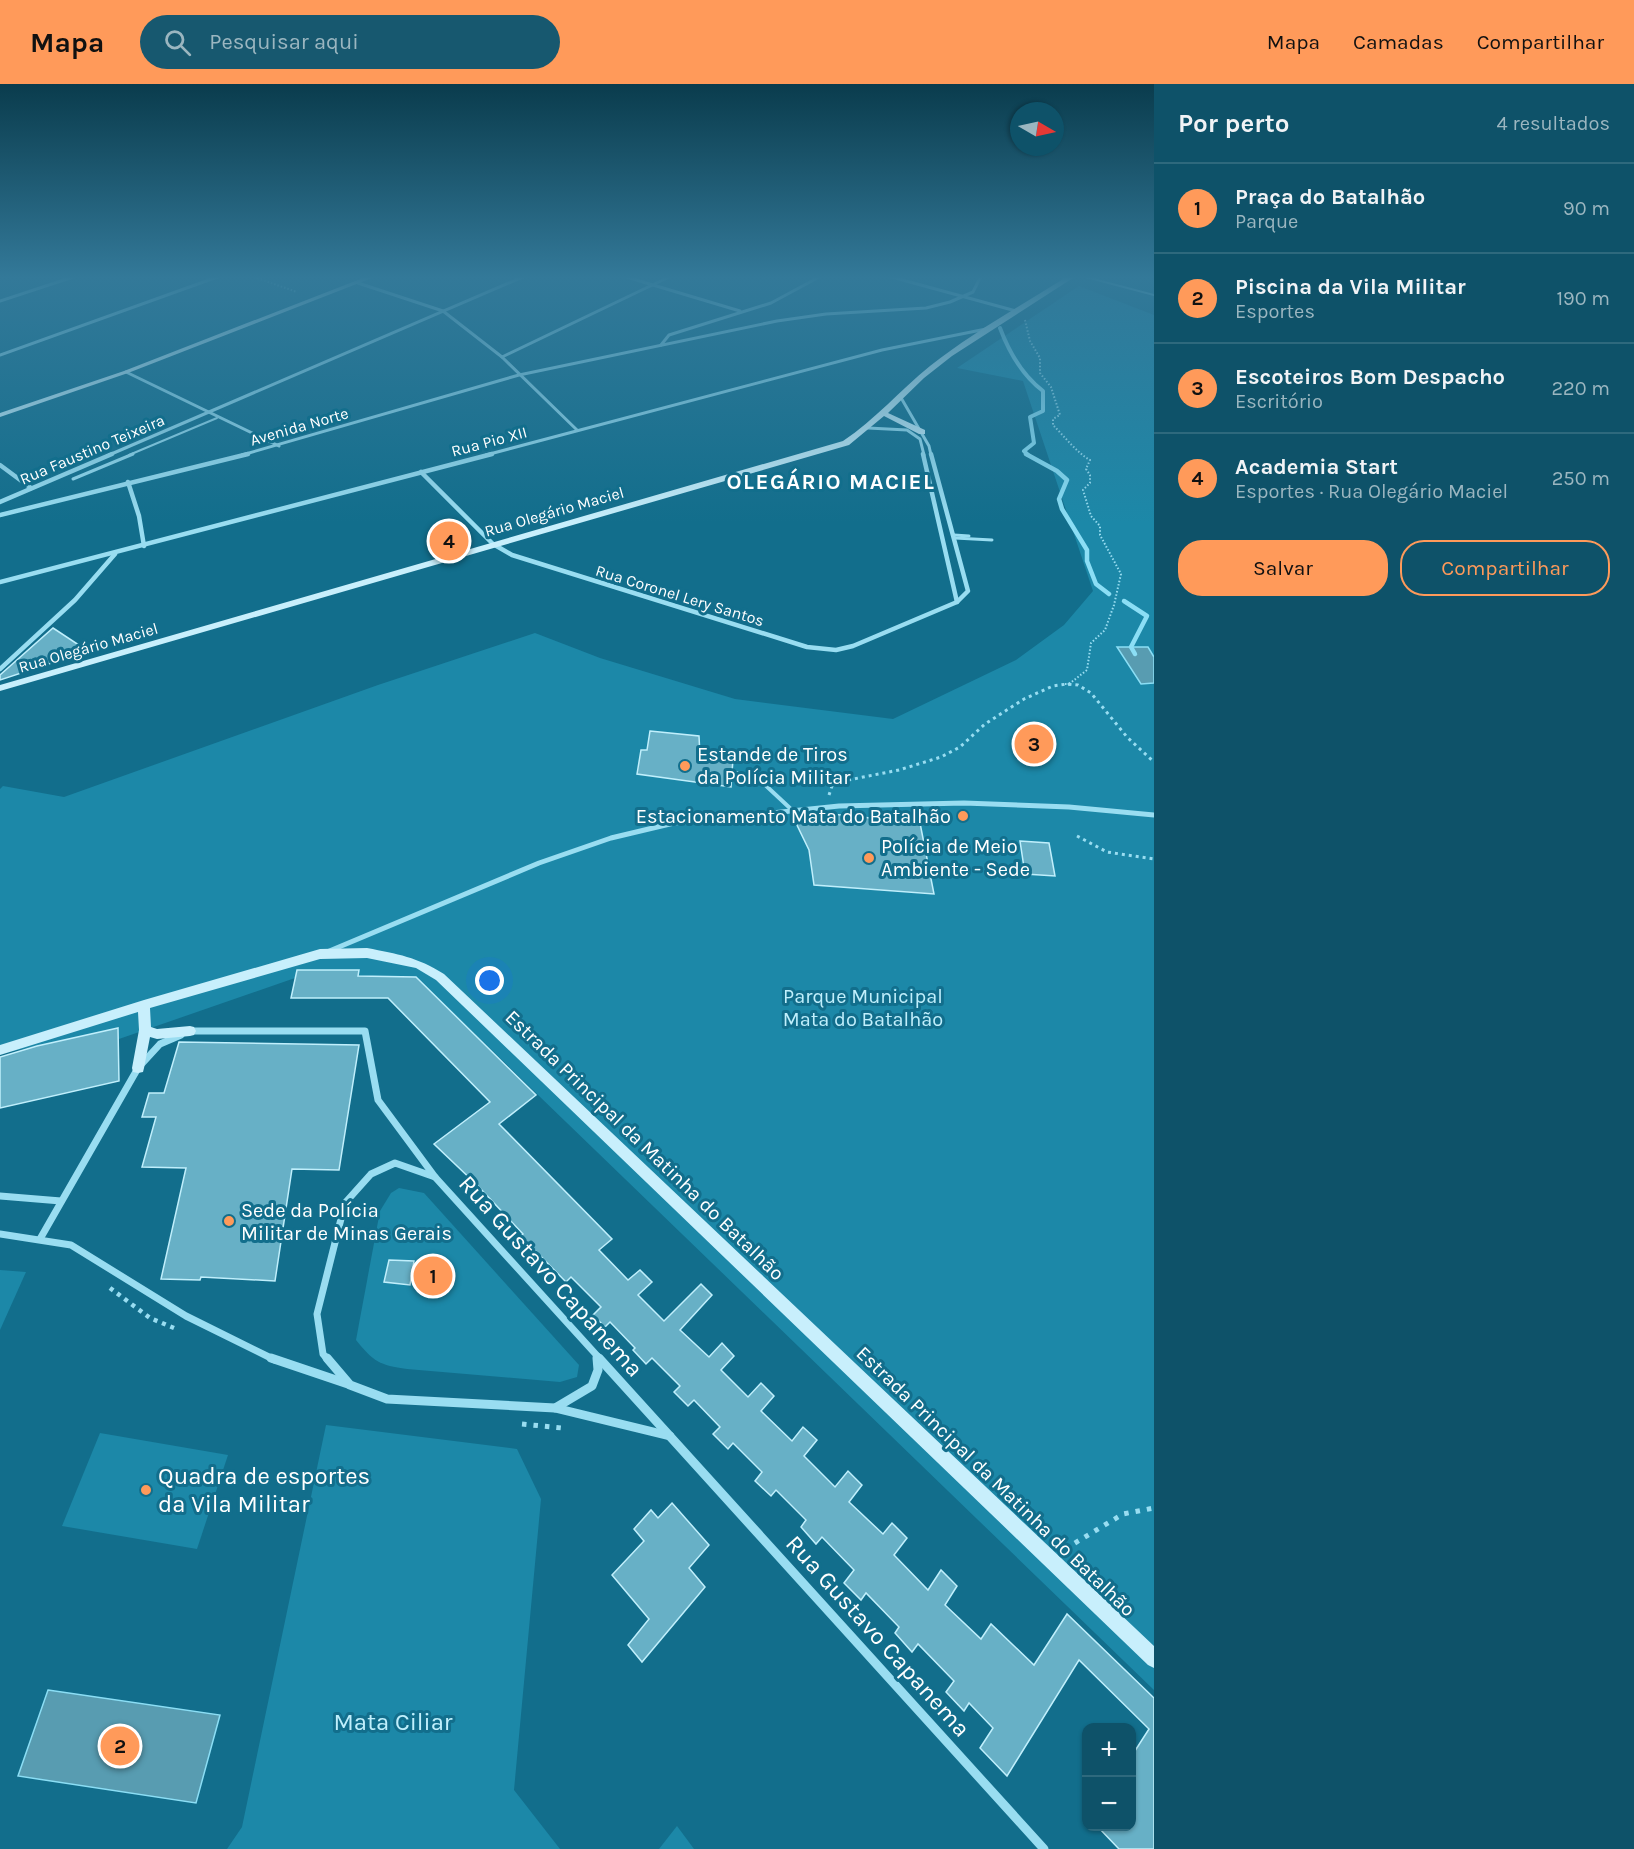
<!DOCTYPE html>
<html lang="pt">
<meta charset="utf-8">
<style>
:root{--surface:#0e5269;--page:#17586f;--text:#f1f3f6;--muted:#9bb6c0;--line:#2e697d;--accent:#ff9a5a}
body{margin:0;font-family:Karla,sans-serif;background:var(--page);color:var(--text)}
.controls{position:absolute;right:18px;bottom:18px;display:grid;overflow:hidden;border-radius:12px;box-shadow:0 2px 4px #0004}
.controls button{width:54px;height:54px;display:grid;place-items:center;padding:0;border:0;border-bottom:2px solid var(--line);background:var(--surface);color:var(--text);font:30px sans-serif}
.compass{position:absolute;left:1010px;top:18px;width:54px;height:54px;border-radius:50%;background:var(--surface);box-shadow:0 2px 4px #0004;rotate:99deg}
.you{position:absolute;left:490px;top:897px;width:21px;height:21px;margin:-15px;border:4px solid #fff;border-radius:50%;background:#1a73e8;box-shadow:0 0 0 9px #1a73e833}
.badge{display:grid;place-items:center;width:39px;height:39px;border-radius:50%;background:var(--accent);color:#111;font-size:20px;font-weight:700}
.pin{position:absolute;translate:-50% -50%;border:3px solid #fff;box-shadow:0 2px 6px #0006}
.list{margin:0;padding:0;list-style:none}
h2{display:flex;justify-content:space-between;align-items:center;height:78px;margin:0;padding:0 24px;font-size:26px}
h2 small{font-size:20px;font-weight:400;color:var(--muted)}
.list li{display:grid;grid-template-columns:39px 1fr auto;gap:18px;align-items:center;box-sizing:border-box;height:90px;padding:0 24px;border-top:2px solid var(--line)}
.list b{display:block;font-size:22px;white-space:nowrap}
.list p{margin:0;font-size:20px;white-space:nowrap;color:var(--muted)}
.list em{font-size:20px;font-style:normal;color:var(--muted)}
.actions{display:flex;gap:12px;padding:18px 24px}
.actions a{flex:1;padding:14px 0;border:2px solid var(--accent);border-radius:24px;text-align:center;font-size:21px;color:var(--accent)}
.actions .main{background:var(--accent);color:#111}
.icon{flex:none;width:33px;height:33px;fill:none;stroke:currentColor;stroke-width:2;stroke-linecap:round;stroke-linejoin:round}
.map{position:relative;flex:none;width:1154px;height:1765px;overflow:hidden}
header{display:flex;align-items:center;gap:36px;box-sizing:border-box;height:84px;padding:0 30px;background:var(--accent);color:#111}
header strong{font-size:28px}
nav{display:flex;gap:33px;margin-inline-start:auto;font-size:21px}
.search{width:420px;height:54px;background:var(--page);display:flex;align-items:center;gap:15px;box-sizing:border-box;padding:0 21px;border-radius:33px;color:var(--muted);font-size:22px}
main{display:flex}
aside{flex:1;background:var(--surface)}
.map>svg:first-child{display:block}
</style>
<header>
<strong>Mapa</strong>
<div class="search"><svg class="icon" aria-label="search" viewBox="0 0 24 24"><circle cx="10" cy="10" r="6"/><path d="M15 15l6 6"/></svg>Pesquisar aqui</div>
<nav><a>Mapa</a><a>Camadas</a><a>Compartilhar</a></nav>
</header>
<main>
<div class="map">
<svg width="1154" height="1765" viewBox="0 0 1154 1765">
<rect width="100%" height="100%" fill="#126e8c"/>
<g fill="#1c88a8">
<polygon points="1079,202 1154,231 1154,1606 416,893 358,892 358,886 318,886 119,955 118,944 0,970 0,705 3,702 64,713 378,601 535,549 600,574 735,615 893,635 1016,576 1064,541 1093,507 1023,297 957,284"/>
<path d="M399 1104 424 1109 579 1281 577 1293 560 1298 407 1285C379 1281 374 1278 356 1256L380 1127 391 1109Z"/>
<polygon points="0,1186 26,1188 0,1246"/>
<polygon points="326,1341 517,1365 541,1415 514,1706 560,1765 227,1765 242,1743"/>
<polygon points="100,1349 228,1371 197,1465 62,1442"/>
<polygon points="677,1742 694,1765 659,1765"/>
</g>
<g fill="#589cb1" stroke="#8bdef5" stroke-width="1.5">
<polygon points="1117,563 1148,563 1154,573 1154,599 1141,600"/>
<polygon points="48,1606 220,1631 196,1719 18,1692"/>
</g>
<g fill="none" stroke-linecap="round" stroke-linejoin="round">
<path stroke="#8bdef5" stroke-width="4" d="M1000 244C1009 268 1022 291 1043 307V327L1030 333 1034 359 1024 367 1028 371"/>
<g stroke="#8bdef5" stroke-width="4.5">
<polyline points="1026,370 1057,387 1067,396 1059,415 1062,425 1087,466 1087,477 1096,500 1109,510"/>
<polyline points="1124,517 1147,532 1131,563 1135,570"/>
</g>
</g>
<g fill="#67b0c6" stroke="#c0effc" stroke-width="1.5">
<polygon points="53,544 88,567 0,596 0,591"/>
<polygon points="650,647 699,652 700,672 733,675 731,703 637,690 641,666 647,666"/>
<polygon points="821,729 920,739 934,810 814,801 809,766 794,735 819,736"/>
<polygon points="1020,757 1049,759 1055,792 1025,790"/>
<polygon points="297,886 359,886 358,892 416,893 536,1011 499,1040 612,1155 599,1166 628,1196 640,1186 652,1198 638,1211 664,1237 701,1200 712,1211 680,1246 709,1273 722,1259 734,1272 721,1286 748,1313 761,1299 774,1312 761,1327 792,1357 803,1343 817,1356 804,1372 835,1403 848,1387 862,1401 849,1418 883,1450 892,1439 907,1454 894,1471 928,1506 941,1486 957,1502 945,1521 981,1555 991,1540 1034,1581 1067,1530 1154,1614 1154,1765 1119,1765 1098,1743 1131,1743 1131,1673 1149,1645 1079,1576 1007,1692 980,1664 993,1644 969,1619 964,1627 946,1608 954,1597 918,1560 912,1568 895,1549 899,1543 866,1509 861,1516 844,1499 854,1486 822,1453 816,1460 801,1443 806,1436 776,1406 771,1412 755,1397 762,1388 733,1359 728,1365 713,1350 720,1343 694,1316 688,1322 674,1308 680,1302 652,1274 646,1280 633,1266 635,1264 610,1238 605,1243 593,1231 601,1223 571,1193 566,1198 521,1152 523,1150 478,1102 434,1060 490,1018 388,914 291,914"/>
<polygon points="118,944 119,997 0,1024 0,973 37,962"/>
<polygon points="179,958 359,961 339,1086 292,1085 275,1197 201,1193 200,1196 161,1195 186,1084 142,1083 156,1033 142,1033 149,1009 164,1009"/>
<polygon points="389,1176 414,1177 410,1201 384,1198"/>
<polygon points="672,1419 709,1461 689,1484 705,1503 642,1578 628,1561 649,1535 612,1491 644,1457 634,1445 651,1426 658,1434"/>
</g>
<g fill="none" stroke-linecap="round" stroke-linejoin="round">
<g stroke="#99ddf1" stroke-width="2" stroke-dasharray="1.5 2" stroke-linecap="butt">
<polyline points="251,192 297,208"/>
<path d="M1025 236 1030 257 1040 274V289L1051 303 1060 331 1053 335V341C1064 352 1077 369 1090 376L1086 385 1090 391V399L1083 406 1091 432 1100 442V451L1121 490 1114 521 1105 546 1091 559 1087 586 1069 600"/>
<polyline points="1065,600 1070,600"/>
</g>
<g stroke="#99ddf1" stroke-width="3" stroke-dasharray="3 4" stroke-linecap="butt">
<polyline points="1068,601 1071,599"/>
<polyline points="829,711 833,699 899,686 941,673 960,663 985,640 1024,615 1053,602 1067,600 1078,601 1091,609 1127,653 1154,678"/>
<polyline points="1077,752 1107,768 1154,775"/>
</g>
<polyline stroke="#99ddf1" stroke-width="4.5" stroke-dasharray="4 5" stroke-linecap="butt" points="110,1204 150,1234 174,1244"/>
<g stroke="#99ddf1" stroke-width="5" stroke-dasharray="4.5 7" stroke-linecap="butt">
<polyline points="522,1340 562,1344"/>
<polyline points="1065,1465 1123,1430 1154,1424"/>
</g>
<g stroke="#99ddf1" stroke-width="2">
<polyline points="1082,192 1154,211"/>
<polyline points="129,371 217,334"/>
</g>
<g stroke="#99ddf1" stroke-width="3">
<polyline points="73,395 133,370"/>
<polyline points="954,451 969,452"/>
<polyline points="955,454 992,456"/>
</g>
<polyline stroke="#99ddf1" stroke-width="4" points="736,689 763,699 792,726"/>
<g stroke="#99ddf1" stroke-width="3">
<polyline points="623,192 740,227"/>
<polyline points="888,192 1016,227"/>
<polyline points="358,199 443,227 502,273 577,346"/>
<polyline points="0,217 76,192"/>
<polyline points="661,261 669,251 771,219 821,192"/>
<polyline points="0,271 220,192"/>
<polyline points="502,273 671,192"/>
<polyline points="126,288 279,362"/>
<polyline points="900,312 929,362 931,371"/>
<polyline points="868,344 907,346 920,355 924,371"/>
<polyline points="109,371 525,192"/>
<polyline points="242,371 519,291 777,237 826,230 926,224 950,218 973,208 981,192"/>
<polyline points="486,371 882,266 986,245"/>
</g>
<g stroke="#99ddf1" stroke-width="4.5">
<polyline points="923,370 957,518"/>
<polyline points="0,381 31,404"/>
<polyline points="421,388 493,460 512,471 807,563 836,566 853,562 957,518 968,507 931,370"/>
<polyline points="128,398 139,432 144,462"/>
<polyline points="0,418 112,370"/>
<polyline points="0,431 248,370"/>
<polyline points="0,498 492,370"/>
<polyline points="0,585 75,516 115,470"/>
</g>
<polyline stroke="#99ddf1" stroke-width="5" points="327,868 539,779 611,754 674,739 839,722 964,719 1069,723 1154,731"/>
<g stroke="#99ddf1" stroke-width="7">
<polyline points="190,947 365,947 378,1016 435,1093 601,1276"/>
<polyline points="0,1112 61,1117"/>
<polyline points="0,1150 71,1161 186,1232 275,1276"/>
<polyline points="40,1155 138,984 160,960 181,951"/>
<polyline points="597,1272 597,1276"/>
<polyline points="328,1276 323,1270 317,1230 345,1119 371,1090 395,1079 435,1093"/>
</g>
<g stroke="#99ddf1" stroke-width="9">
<polyline points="271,1274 348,1300"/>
<polyline points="327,1274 350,1301 387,1315 555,1324 592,1302 598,1286 597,1274"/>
<polyline points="599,1274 1044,1765"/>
<polyline points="555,1324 670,1352"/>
</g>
<g fill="#c8effc" fill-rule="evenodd">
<polygon points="368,192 377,192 128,289 0,333 0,329 124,287"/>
<path d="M1068 192H1076L952 272 924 294 888 329 925 346V350H919L884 332 849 361 0 607V601L843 357C875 336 900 306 930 282 973 248 1022 221 1068 192Z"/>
<path d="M367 864C398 870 417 873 444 890L1154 1562V1584L1148 1581 436 896 416 884 367 874 320 875 150 924 151 943 157 945 190 942 194 943 196 947 194 951 190 952 157 955 150 953 144 984 143 988 138 989 133 988 132 984 139 946 138 928 0 971V961L144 916 320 865Z"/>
</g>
</g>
<linearGradient id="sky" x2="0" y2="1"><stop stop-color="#0a3c4d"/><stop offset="0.44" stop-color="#337999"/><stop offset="1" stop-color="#337999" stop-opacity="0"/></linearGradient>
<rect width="1154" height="439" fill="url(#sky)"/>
<g fill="#ff9a5a" stroke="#126e8c" stroke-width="2">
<circle cx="685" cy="682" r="6"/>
<circle cx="963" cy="732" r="6"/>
<circle cx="869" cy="774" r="6"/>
<circle cx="229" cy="1137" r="6"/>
<circle cx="146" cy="1406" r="6"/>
</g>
<g text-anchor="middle" stroke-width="6" stroke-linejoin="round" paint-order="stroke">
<g font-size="16" fill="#fff" stroke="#126e8c">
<text transform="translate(299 342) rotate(-16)" y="6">Avenida Norte</text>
<text transform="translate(489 357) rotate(-15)" y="6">Rua Pio XII</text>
<text transform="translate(92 365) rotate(-23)" y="6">Rua Faustino Teixeira</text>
<text transform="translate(554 427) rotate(-16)" y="6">Rua Olegário Maciel</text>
<text transform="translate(680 511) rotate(17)" y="6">Rua Coronel Lery Santos</text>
<text transform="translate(88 563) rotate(-16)" y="6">Rua Olegário Maciel</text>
</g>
<g font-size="20" fill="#fff" stroke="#126e8c" text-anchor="start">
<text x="697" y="677">Estande de Tiros<tspan x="697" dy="23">da Polícia Militar</tspan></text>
<text x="951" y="739" text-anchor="end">Estacionamento Mata do Batalhão</text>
<text x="881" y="769">Polícia de Meio<tspan x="881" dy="23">Ambiente - Sede</tspan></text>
<text x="241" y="1133">Sede da Polícia<tspan x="241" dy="23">Militar de Minas Gerais</tspan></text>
</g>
<g font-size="20" fill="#c0effc" stroke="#126e8c">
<text x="863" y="919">Parque Municipal<tspan x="863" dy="23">Mata do Batalhão</tspan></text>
</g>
<g font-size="20" fill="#fff" stroke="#126e8c">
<text transform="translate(645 1061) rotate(44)" y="7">Estrada Principal da Matinha do Batalhão</text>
<text transform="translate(996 1397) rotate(44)" y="7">Estrada Principal da Matinha do Batalhão</text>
</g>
<g font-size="22" font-weight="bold" letter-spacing="1.5" fill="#fff" stroke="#126e8c">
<text x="831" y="405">OLEGÁRIO MACIEL</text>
</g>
<g font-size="24" fill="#fff" stroke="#126e8c">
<text transform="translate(551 1192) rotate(48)" y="8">Rua Gustavo Capanema</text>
<text transform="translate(878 1552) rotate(48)" y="8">Rua Gustavo Capanema</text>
</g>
<g font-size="24" fill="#fff" stroke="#126e8c" text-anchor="start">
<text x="158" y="1400">Quadra de esportes<tspan x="158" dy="28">da Vila Militar</tspan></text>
</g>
<g font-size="24" fill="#c0effc" stroke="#126e8c">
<text x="393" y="1646">Mata Ciliar</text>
</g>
</g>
</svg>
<div class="controls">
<button>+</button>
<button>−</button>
</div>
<svg class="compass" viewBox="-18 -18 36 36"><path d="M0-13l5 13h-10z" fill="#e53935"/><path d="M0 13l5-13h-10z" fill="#9bb6c0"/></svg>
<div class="you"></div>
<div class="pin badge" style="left:433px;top:1192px">1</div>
<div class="pin badge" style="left:120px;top:1662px">2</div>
<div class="pin badge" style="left:1034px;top:660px">3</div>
<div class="pin badge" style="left:449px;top:457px">4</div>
</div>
<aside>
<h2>Por perto<small>4 resultados</small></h2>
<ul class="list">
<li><span class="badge">1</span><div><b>Praça do Batalhão</b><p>Parque</p></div><em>90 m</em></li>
<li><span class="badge">2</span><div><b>Piscina da Vila Militar</b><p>Esportes</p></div><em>190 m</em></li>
<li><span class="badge">3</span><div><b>Escoteiros Bom Despacho</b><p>Escritório</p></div><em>220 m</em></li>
<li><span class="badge">4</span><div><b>Academia Start</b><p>Esportes · Rua Olegário Maciel</p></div><em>250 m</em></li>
</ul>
<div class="actions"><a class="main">Salvar</a><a>Compartilhar</a></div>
</aside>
</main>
